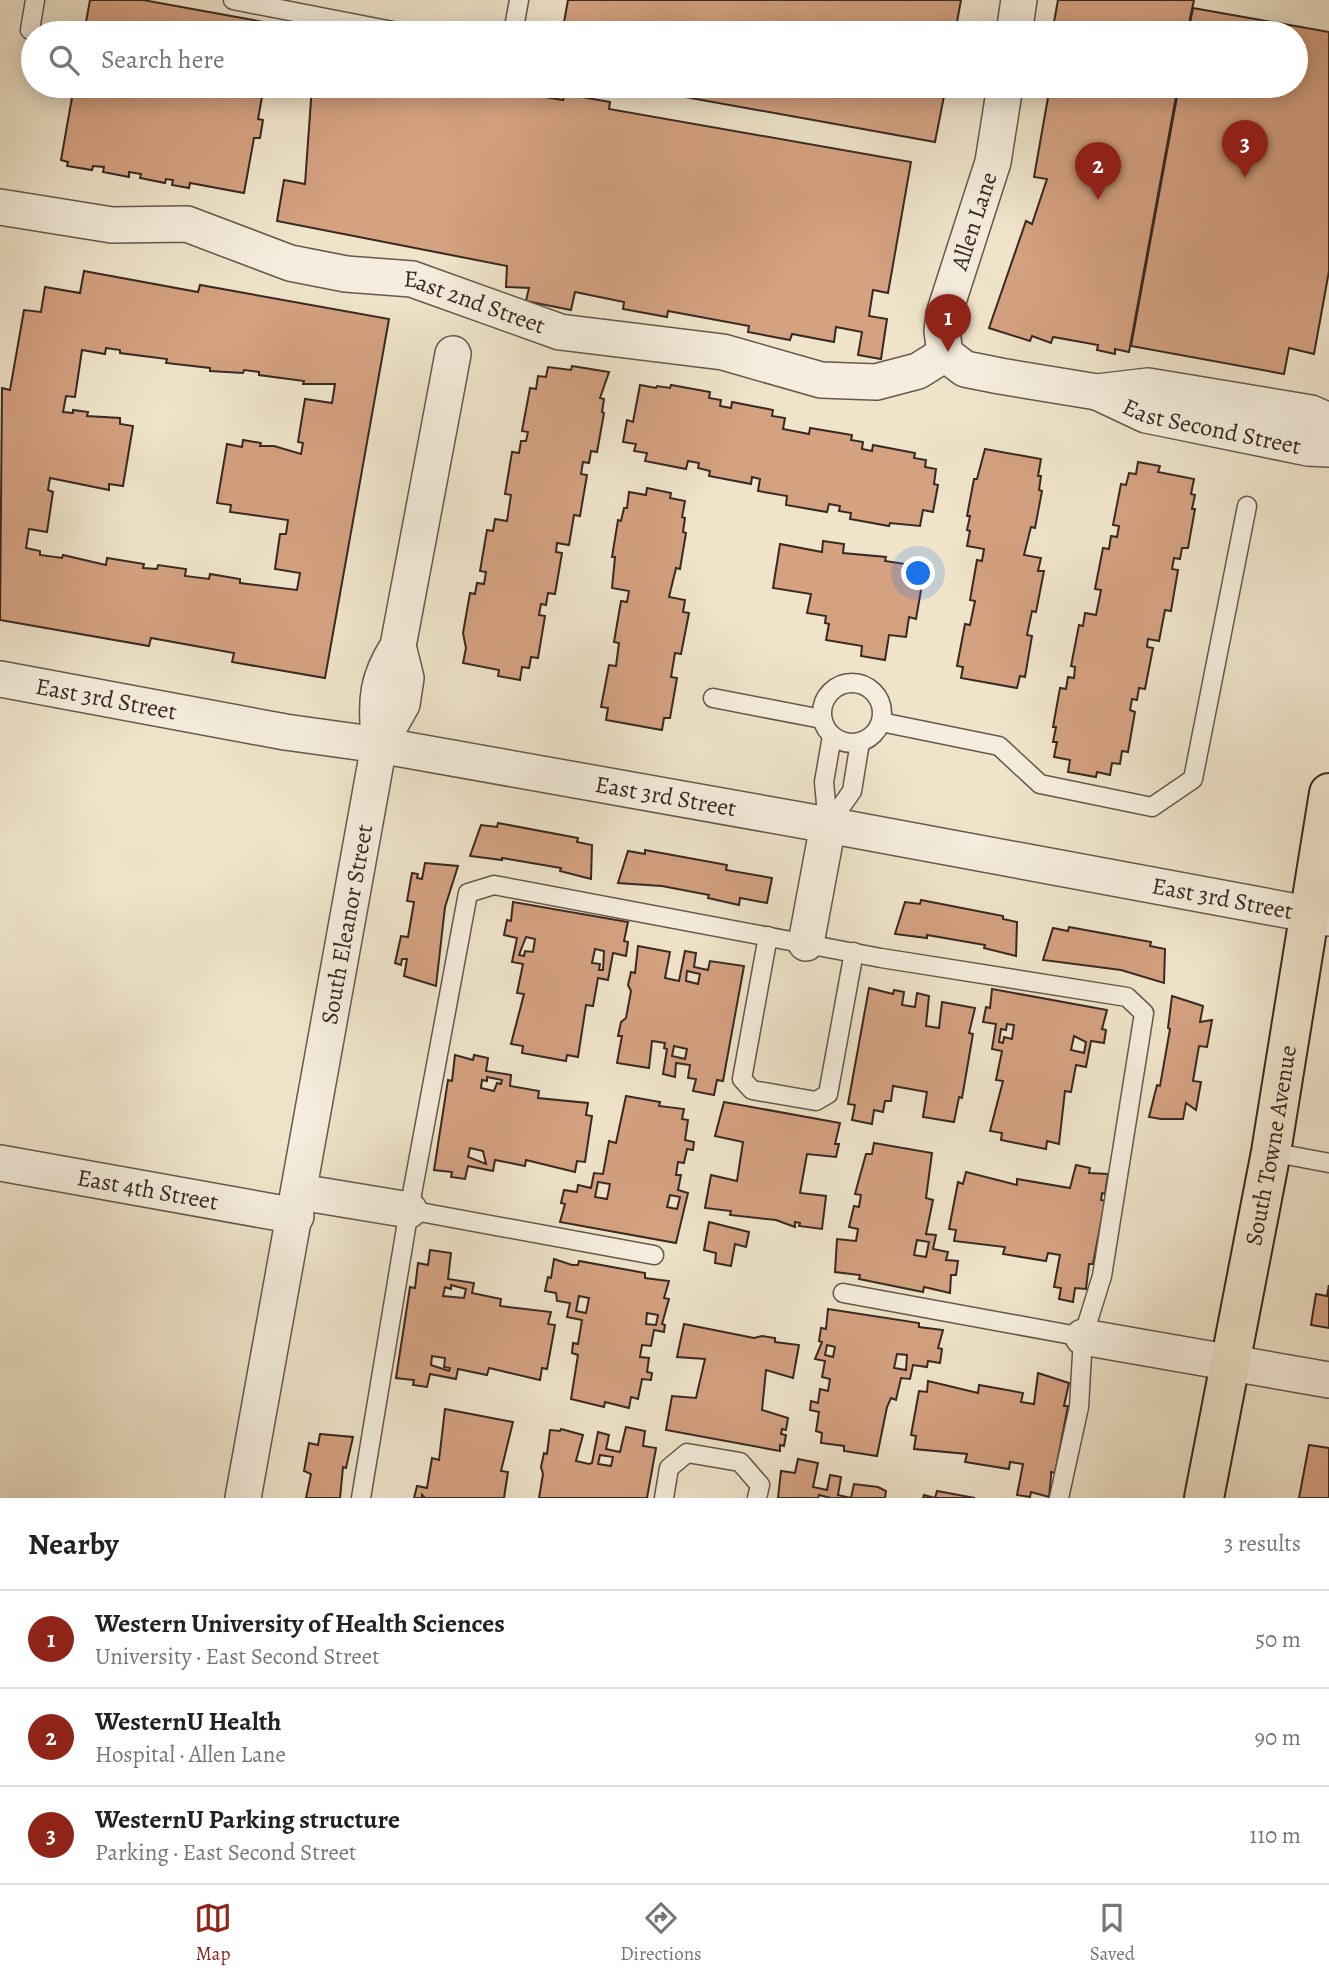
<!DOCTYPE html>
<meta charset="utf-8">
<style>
:root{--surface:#fff;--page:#f6f6f6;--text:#222;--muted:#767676;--line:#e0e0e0;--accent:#8f2418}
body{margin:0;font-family:Alegreya,serif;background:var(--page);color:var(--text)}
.you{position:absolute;left:919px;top:574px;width:24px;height:24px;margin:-18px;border:5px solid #fff;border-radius:50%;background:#1a73e8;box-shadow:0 0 0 10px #1a73e833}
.badge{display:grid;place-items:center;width:46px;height:46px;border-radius:50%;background:var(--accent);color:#fff;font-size:23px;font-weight:700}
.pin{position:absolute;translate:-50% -58px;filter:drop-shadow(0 2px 4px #0008)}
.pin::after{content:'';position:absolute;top:37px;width:24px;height:21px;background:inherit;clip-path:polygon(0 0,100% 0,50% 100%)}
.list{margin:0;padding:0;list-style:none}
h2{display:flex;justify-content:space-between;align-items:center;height:91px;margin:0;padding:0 28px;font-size:30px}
h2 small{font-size:23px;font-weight:400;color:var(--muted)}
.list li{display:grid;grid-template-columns:46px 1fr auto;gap:21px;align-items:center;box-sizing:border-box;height:98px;padding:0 28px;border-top:2px solid var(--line)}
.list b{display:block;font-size:26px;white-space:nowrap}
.list p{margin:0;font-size:23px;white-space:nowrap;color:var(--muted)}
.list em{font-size:23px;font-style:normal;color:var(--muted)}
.icon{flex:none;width:38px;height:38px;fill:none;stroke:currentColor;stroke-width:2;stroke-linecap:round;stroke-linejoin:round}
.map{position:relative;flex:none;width:1329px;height:1498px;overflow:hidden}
.search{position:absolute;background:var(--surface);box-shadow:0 4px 18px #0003;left:21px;right:21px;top:21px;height:77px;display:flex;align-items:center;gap:18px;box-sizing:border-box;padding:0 24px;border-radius:38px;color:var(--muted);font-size:26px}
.sheet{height:385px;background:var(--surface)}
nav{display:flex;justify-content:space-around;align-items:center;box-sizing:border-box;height:98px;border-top:2px solid var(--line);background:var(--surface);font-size:19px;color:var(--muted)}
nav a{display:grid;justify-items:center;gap:4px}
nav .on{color:var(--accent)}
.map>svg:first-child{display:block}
</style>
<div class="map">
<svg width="1329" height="1498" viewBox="0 0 1329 1498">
<rect width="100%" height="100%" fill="#efe4ca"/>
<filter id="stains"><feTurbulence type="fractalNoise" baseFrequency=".00286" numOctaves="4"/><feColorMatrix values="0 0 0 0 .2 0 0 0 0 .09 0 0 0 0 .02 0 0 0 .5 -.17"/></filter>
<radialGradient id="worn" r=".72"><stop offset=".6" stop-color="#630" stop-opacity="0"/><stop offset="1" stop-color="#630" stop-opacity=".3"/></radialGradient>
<g fill="#d4a181" stroke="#382923" stroke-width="2" fill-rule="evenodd">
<polygon points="90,0 143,0 275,24 274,33 84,33"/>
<polygon points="568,0 961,0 955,33 562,33"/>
<polygon points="1058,0 1194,0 1187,33 1052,33"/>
<polygon points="1193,8 1329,32 1329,271 1314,354 1289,348 1284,374 1131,346 1179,86 1296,86 1296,33 1188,33"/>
<polygon points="74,86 264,86 258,119 263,120 260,138 254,138 244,193 190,183 189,188 172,185 173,180 166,179 165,183 140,178 141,174 129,172 129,177 103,172 104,167 93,166 92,170 67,166 68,162 61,160"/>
<polygon points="312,86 480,86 563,100 565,94 610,102 609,109 911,162 888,293 873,290 869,316 887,319 881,359 858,355 862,332 836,327 834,342 792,334 790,340 748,332 749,326 668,311 667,317 623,309 624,302 575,292 571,310 526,301 529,288 506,287 507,266 277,221 284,180 305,184"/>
<polygon points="624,86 946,86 935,142"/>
<polygon points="1050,86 1178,86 1129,352 1115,349 1115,354 1097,350 1098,345 1053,337 1051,343 1032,336 1030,341 989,328 1026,221 1032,224 1047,179 1034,177"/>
<path d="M84 271 198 292 200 285 389 319 325 678 232 662 234 653 151 638 149 646 0 620 2 388 10 390 24 310 41 312 45 287 80 293ZM106 348 120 350V353L167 359 166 363 210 368V371L243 373 244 370 259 372V375L304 381 303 384H335L332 403 305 399 298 442 303 443 301 454 274 446H260L261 443 243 440 242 447 227 444 217 503 231 505 230 512 288 520 286 534H280L275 569 300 573 297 590 240 583V579L210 574 209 579 185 576 186 569 158 565 157 569 143 568 144 564 107 558 106 565 63 555 62 558 40 555V551L26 548 29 529 47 532 53 492 48 490 50 478 109 490V484L123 486 133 426 120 424V418L87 416 88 412 73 410V413L63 412 66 396 75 397 82 350 105 354Z"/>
<polygon points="572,366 609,372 600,398 604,399 602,412 604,413 597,452 591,451 589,463 583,462 581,474 587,475 580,516 574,515 569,545 557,543 556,552 562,553 555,594 548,593 546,605 541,604 539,615 545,616 538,658 531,657 529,668 522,667 520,680 498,676 499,670 463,663 466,648 463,633 470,593 475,594 477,583 484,584 486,572 480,571 487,530 493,531 495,519 507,521 511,495 505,494 512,452 519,453 521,441 526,441 528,432 522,431 530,388 536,389 538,376 546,377 548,367 571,370"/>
<polygon points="640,385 656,388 657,386 670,388 671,385 710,392 709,398 721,400 720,406 731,408 732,402 773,410 772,416 785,418 783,429 809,434 810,428 852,435 851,440 863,442 862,449 872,451 873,445 915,453 914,458 926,460 925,467 936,469 934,484 938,485 933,512 923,510 920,526 890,523 889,526 850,519 851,513 839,511 840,506 829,504 827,512 786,505 787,496 758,491 760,479 752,477 751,484 709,476 710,471 698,468 699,463 688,461 686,469 645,461 647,453 634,451 636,444 623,442 627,420 633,422"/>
<polygon points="985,449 1041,459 1038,476 1041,476 1039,490 1042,491 1035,528 1031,527 1024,555 1041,558 1038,571 1044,571 1036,612 1032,611 1027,635 1032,636 1025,677 1020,676 1017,688 961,678 963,667 957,666 965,624 970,625 975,601 970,600 977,560 982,561 984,549 967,546 970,531 967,530 970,516 967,516 974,479 977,479"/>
<polygon points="1138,462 1160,466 1158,472 1194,479 1191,494 1195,495 1192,509 1195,509 1188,548 1182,548 1180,559 1174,558 1172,569 1178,570 1171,611 1165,610 1159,641 1148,639 1147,647 1153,648 1145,689 1139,688 1137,700 1132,699 1130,710 1135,712 1128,752 1122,751 1120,764 1112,763 1110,775 1097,772 1096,777 1068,772 1070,760 1054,757 1057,742 1053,742 1056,727 1053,727 1060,688 1066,689 1068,677 1074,678 1075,667 1071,666 1079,625 1083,626 1085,613 1096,615 1101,590 1095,589 1103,548 1109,549 1111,536 1117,537 1119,526 1113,525 1121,484 1126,485 1129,473 1136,474"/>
<polygon points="647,488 671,493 670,498 685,501 682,517 685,518 683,532 686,533 680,569 676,568 669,597 685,600 683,612 689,613 681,654 675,653 671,677 677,678 670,718 664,718 662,730 606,720 608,708 601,707 609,665 616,666 619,643 614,642 621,601 627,602 629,591 612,588 615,557 612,557 618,520 621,521 624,508 627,508 629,492 646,495"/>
<polygon points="823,541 844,544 843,553 886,557 885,561 925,567 916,619 909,617 906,637 889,635 885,660 861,656 862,646 826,640 829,624 825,623 826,616 807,613 811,594 773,588 780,544 822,552"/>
<polygon points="498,823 578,838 577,842 592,845 591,879 560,871 561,868 502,858 502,860 470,856 481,825 497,827"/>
<polygon points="645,850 727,865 726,870 772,878 767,903 740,898 739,905 708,898 709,895 662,886 618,883 628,851 645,854"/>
<polygon points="425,863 458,866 445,907 436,986 404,976 407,959 402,959 401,965 395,963 401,936 408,937 414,902 407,901 412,873 418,874 417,878 422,879"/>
<polygon points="921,900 1003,916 1003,919 1017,922 1016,956 984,948 985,945 927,935 927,938 895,934 905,902 920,904"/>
<path d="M513 902 628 922 624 941 628 942 626 956 613 953 608 980 598 978 593 1006 586 1005 578 1057 567 1055 566 1061 522 1053 523 1046 511 1044 524 994 517 993 523 964 512 962 517 938 504 935 507 920 511 921ZM526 937 535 939 533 952 525 951 524 956 519 955ZM595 949 604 951 603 970H599L600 964 592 963Z"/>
<polygon points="1069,927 1151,942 1150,946 1165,949 1164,983 1121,970 1043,960 1053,928 1068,931"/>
<path d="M638 946 670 952 665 978 679 981 685 951 696 953 694 967 708 970 710 961 744 966 723 1081 717 1080 714 1095 693 1091 696 1079 688 1078 690 1065 676 1063 675 1077 663 1074 667 1049 664 1048 665 1043 652 1041 649 1068 617 1063 622 1036H618L621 1022 626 1018 631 991 628 985 631 972 635 973ZM687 971 700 974 698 984 686 981ZM674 1046 687 1049 685 1059 672 1056Z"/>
<polygon points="869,988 893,994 894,990 904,992 902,1005 915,1007 917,993 929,996 926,1026 939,1028 942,1002 975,1008 969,1033 973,1034 962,1098 959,1097 954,1122 923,1117 927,1092 893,1086 891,1101 885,1101 883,1112 874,1110 872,1124 852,1120 855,1105 848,1104"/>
<path d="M992 989 1107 1010 1102 1029 1106 1030 1104 1043 1091 1041 1086 1067 1076 1065 1071 1092 1065 1091 1059 1144 1047 1141 1046 1149 1001 1140 1002 1133 990 1131 1003 1081 996 1080 1002 1051 992 1049 996 1024 983 1022 986 1007 990 1008ZM1007 1024 1014 1025 1012 1039 1004 1037 1003 1043 999 1042 1001 1029 1006 1030ZM1074 1036 1086 1042 1084 1053 1071 1050Z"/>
<polygon points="1172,996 1203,1006 1200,1022 1212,1020 1207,1047 1199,1046 1193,1081 1201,1082 1196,1110 1186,1103 1183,1119 1161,1119 1149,1117 1157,1085 1160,1086 1170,1029 1168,1028"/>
<path d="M455 1055 473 1060 474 1055 488 1058 486 1071 511 1075 510 1086 539 1091 538 1098 588 1103 586 1115 592 1116 585 1162 577 1161 575 1172 526 1160 525 1166 495 1160 493 1171 468 1166 465 1179 451 1177 452 1172 434 1170 448 1080 452 1081ZM487 1077 502 1080 501 1084 497 1083 494 1091 481 1088 482 1080 487 1081ZM470 1148 483 1151 486 1164 468 1157Z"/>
<path d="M626 1096 660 1102 659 1106 684 1109 682 1119 688 1120 685 1140 694 1142 693 1150 687 1149 684 1163 678 1162 676 1175H681L678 1190 688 1193 676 1243 560 1222 565 1204 561 1203 564 1190 577 1192 578 1185 591 1188 594 1173 603 1174 609 1141 616 1143ZM598 1182 610 1184 607 1199 595 1197ZM670 1195 680 1197 677 1209 667 1207Z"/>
<polygon points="724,1102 840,1123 835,1144 839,1144 836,1157 807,1154 800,1193 826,1196 822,1229 799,1226 800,1223 795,1222 795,1227 776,1220 730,1215 731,1211 705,1208 711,1175 737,1181 743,1142 715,1136"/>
<path d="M874 1143 932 1153 926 1198 933 1200 926 1234 936 1235 933 1249 948 1252 946 1260 958 1261 956 1275H951L950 1293 924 1287 923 1292 859 1279 860 1275 835 1272 837 1239 856 1241 858 1229 849 1227 854 1206 859 1207 861 1195 855 1194 866 1154H872ZM917 1240 929 1242 926 1257 914 1255Z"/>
<polygon points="1076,1165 1090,1168 1089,1173 1108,1174 1105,1194 1102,1193 1101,1200 1105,1201 1093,1264 1089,1264 1086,1289 1075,1288 1073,1302 1059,1299 1061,1288 1054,1287 1060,1255 1048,1253 1046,1261 1003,1254 1005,1247 954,1241 956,1230 949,1229 958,1182 963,1184 966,1172 1017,1185 1017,1179 1070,1188"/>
<polygon points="709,1222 749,1232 746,1247 735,1244 731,1266 715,1263 716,1253 704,1250"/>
<path d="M430 1250 451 1253 448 1279 474 1283 472 1293 501 1299 500 1306 551 1312 548 1324 555 1325 547 1369 542 1368 540 1380 489 1368 487 1375 458 1369 456 1379 430 1374 427 1387 413 1385 414 1380 396 1378 410 1287 415 1288 418 1263 428 1265ZM451 1285 466 1289 464 1298 443 1296 445 1287 451 1289ZM432 1356 445 1358 444 1367 450 1368 449 1371 431 1365Z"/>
<path d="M554 1259 572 1265H578L579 1261 645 1273V1278L669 1281 664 1298 669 1299 662 1324 665 1325 664 1332 654 1330 651 1346 642 1345 640 1357 649 1358 647 1372 652 1373 651 1380 642 1379 638 1399 631 1397 629 1408 605 1402 604 1407 571 1399 578 1355 572 1353 573 1343 578 1344 582 1320 567 1317 570 1303 557 1301 556 1293 545 1291 548 1277 551 1278ZM579 1296 589 1298 586 1313 576 1311ZM647 1313 658 1315 656 1325 646 1324Z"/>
<polygon points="1329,1285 1329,1328 1311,1325 1316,1294 1327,1296"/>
<path d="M828 1309 919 1323V1327L943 1330 938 1348 942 1349 940 1363 928 1361 927 1367 913 1365 910 1379 901 1378 896 1400 891 1398 887 1407 877 1456 844 1451V1446L821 1443 822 1433 816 1431 819 1412 810 1410 811 1401 818 1403 820 1389 828 1391 830 1379 822 1377 825 1361 815 1359 822 1342 819 1341 821 1328 826 1329ZM827 1345 835 1347 833 1357 825 1355ZM897 1354 907 1355 906 1370 894 1368Z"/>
<polygon points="684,1324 754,1338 762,1336 775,1338 775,1342 799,1345 793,1378 766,1370 762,1410 788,1418 786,1430 782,1429 781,1434 786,1435 784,1446 780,1445 780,1451 666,1430 672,1396 696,1398 705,1359 677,1357"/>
<polygon points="1038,1373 1069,1383 1064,1406 1068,1406 1055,1473 1051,1472 1051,1477 1049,1497 1031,1492 1030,1497 1017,1495 1023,1464 1010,1462 1009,1469 965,1462 967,1454 914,1449 916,1436 911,1435 919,1391 927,1392 928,1381 978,1393 979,1385 1023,1393 1021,1402 1034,1404"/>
<polygon points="445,1409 513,1422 501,1471 508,1472 504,1498 425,1498 422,1495 422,1498 414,1498 417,1486 427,1488 432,1458 439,1460"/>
<path d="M626 1427 645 1431 643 1446 656 1448 647 1498H539L543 1474 541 1467 544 1453 547 1454 550 1430 560 1431 561 1429 583 1435 576 1461 589 1464 592 1463 598 1432 609 1435 606 1449 620 1452ZM600 1455 613 1457 611 1466 598 1464Z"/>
<polygon points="320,1434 353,1437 346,1468 343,1467 340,1498 306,1498 311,1474 304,1471 309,1443 318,1445"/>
<polygon points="1309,1445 1329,1448 1329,1498 1299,1498"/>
<polygon points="798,1459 818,1463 813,1487 827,1490 830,1475 841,1477 838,1495 851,1498 854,1484 878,1487 886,1491 885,1498 831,1498 819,1495 818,1498 778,1498 781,1471 795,1473"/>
<polygon points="937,1491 975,1498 923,1498 924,1495 935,1498"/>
</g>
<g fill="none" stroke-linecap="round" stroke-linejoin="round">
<defs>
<g id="lane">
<polyline points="233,0 403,33"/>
<polyline points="30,30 35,0"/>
<polyline points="513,33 519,0"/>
<circle cx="852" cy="713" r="30"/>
<polyline points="713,698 822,719"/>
<polyline points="881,722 999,746 1040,784 1152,807 1193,779 1247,506"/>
<polyline points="828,825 852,791 860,742"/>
<polyline points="828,825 824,782 832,736"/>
<polyline points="768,936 742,1079 752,1090 816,1101 828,1094 854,952"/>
<polyline points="1271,1152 1329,1163"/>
<polyline points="409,1210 654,1255"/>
<polyline points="843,1293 1083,1337"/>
<polyline points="361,1498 409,1210 468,893 494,885 881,958 1127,997 1144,1013 1102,1276 1083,1337 1079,1407 1059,1498"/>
<polyline points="664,1498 669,1468 687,1453 740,1462 760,1485 757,1498"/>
</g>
<g id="street">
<polyline points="1014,33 1019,0"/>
<path id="s1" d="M0 207 112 225 187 224 290 263 346 274 412 279 560 332 723 352 821 380 876 382 918 371 945 354"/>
<polyline points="945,354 965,369 1000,376 1097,392 1148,386 1311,413 1329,421"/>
<path id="s2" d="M945 354 942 331 944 314 993 162 1005 86"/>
<path id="s3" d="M1097 392 1146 415 1308 448 1329 449"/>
<path id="s4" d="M0 679 285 732 379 745 828 825 1329 918"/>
<polyline points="379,745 402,704 406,678 398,646"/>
<polyline points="806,943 828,825"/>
<path id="s5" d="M0 1163 296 1216"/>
<polyline points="300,1192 409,1210"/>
<polyline points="1083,1337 1329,1380"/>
<path id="s6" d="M243 1498 379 745C377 701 374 684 398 646L453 354"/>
</g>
<g id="primary">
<path id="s7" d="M1204 1498 1271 1152 1329 793"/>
</g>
</defs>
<use href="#lane" stroke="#66584d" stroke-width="21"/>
<use href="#street" stroke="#66584d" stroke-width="38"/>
<use href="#primary" stroke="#382923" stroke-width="42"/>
<use href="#lane" stroke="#f5eddd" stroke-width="18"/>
<use href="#street" stroke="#f5eddd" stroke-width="35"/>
<use href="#primary" stroke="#efe4ca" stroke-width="38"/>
</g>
<g text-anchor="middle" stroke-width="7" stroke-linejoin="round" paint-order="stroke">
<g font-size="24" fill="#382923" stroke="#f5eddd">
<text dy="8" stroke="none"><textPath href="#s2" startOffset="138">Allen Lane</textPath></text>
<text dy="8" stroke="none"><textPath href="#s1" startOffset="488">East 2nd Street</textPath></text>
<text dy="8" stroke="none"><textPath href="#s3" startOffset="121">East Second Street</textPath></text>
<text dy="8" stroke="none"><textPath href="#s4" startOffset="108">East 3rd Street</textPath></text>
<text dy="8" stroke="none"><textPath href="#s4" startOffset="676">East 3rd Street</textPath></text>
<text dy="8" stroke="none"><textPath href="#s4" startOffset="1242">East 3rd Street</textPath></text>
<text dy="8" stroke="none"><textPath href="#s6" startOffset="583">South Eleanor Street</textPath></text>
<text dy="8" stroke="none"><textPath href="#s7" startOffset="359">South Towne Avenue</textPath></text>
<text dy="8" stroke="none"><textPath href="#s5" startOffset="150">East 4th Street</textPath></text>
</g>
</g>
<rect width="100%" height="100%" filter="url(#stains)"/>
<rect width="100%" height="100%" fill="url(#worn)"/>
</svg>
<div class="you"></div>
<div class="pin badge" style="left:948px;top:352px">1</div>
<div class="pin badge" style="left:1098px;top:200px">2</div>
<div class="pin badge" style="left:1245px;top:178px">3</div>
<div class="search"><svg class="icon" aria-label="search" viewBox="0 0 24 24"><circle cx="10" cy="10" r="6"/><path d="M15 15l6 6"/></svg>Search here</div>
</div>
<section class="sheet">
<h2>Nearby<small>3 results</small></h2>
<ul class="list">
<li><span class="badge">1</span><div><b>Western University of Health Sciences</b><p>University · East Second Street</p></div><em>50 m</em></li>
<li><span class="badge">2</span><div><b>WesternU Health</b><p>Hospital · Allen Lane</p></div><em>90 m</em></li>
<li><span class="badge">3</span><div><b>WesternU Parking structure</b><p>Parking · East Second Street</p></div><em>110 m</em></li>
</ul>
</section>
<nav>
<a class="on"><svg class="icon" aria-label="map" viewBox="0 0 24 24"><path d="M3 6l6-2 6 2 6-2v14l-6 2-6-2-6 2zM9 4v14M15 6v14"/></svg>Map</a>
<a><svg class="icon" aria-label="directions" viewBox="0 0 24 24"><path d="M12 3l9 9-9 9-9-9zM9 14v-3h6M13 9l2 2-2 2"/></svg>Directions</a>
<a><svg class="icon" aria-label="saved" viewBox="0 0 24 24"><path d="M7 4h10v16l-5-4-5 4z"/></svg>Saved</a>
</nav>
